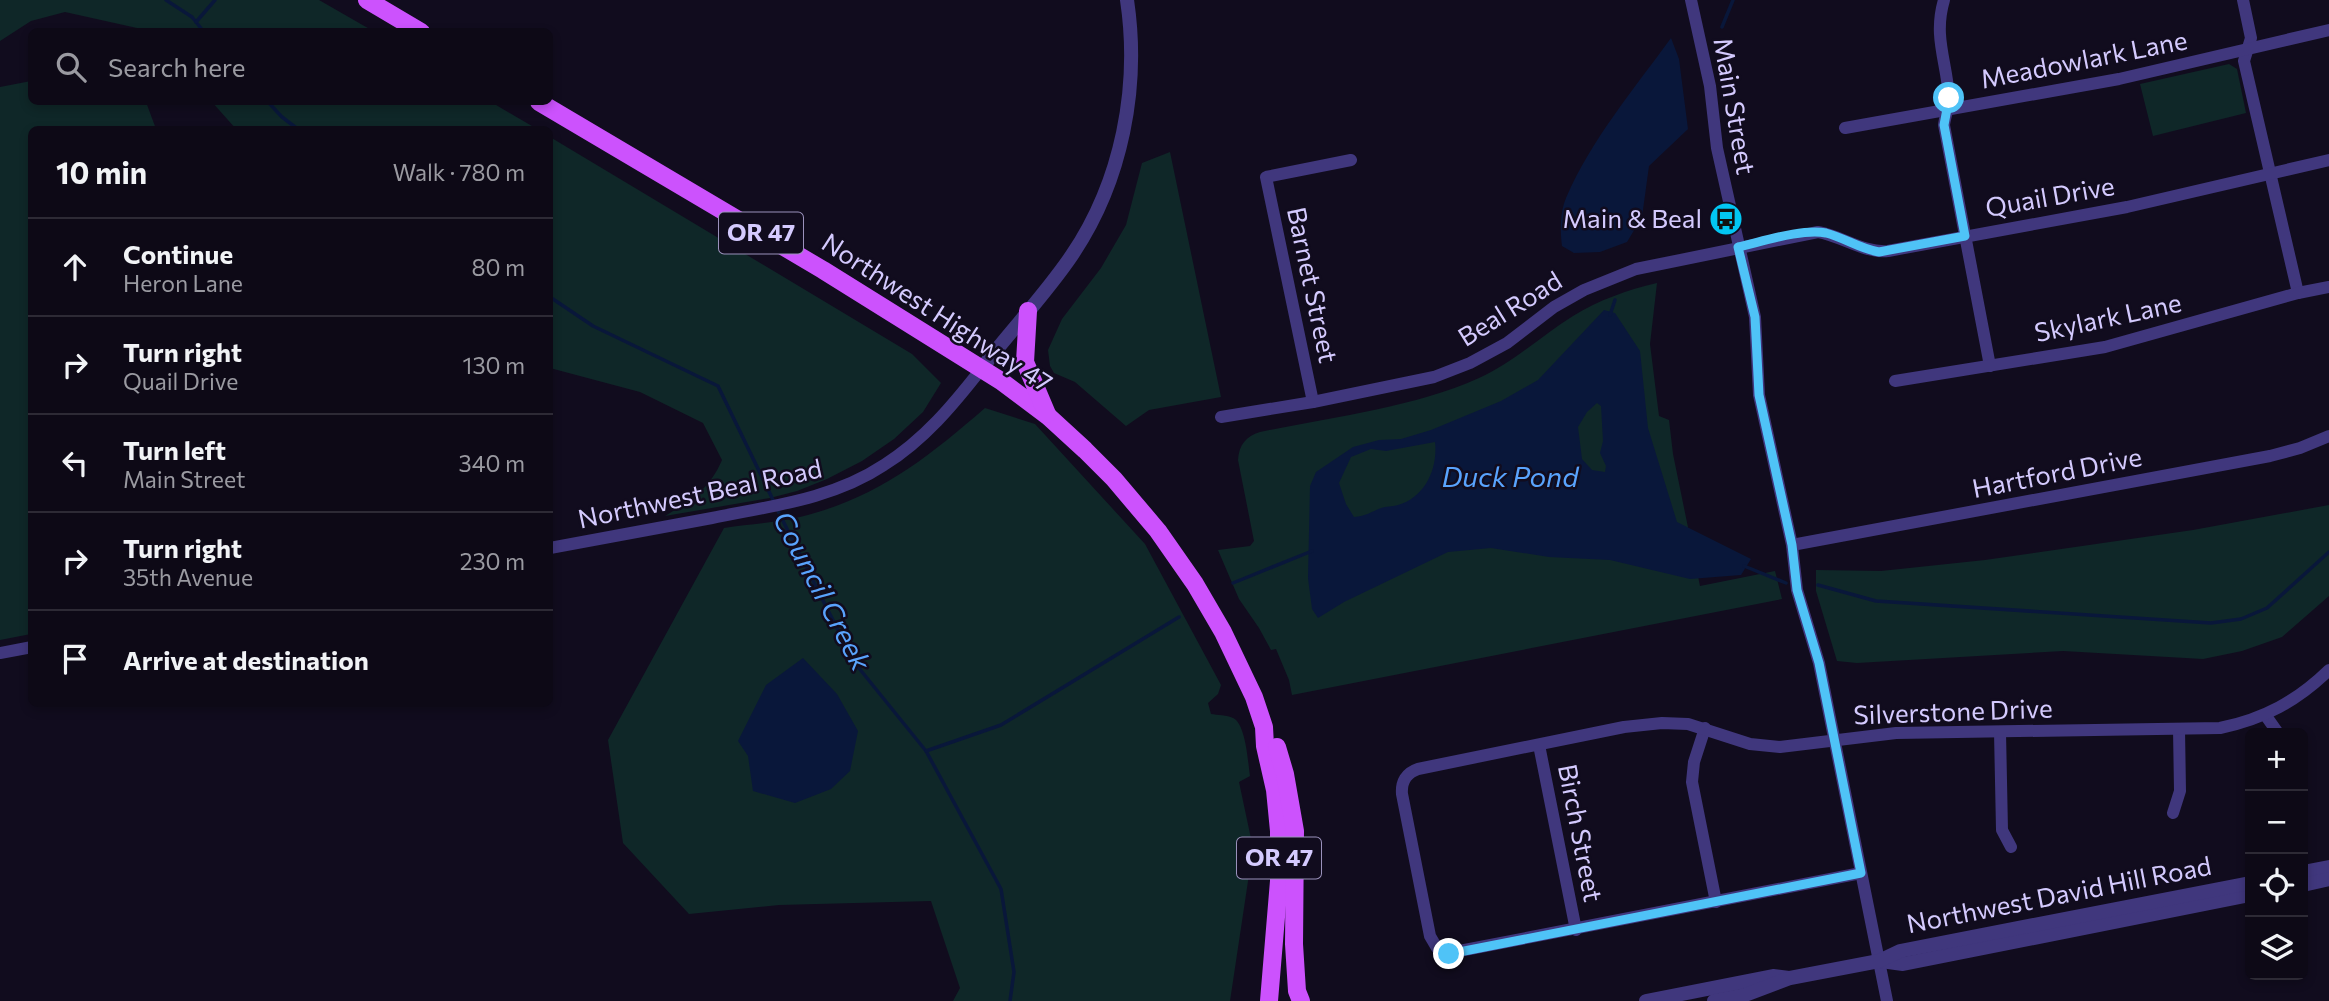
<!DOCTYPE html>
<meta charset="utf-8">
<style>
:root{--surface:#0d0916;--page:#16121f;--text:#f1f3f6;--muted:#9a9aa1;--line:#2d2a35}
body{margin:0;font-family:Commissioner,sans-serif;background:var(--page);color:var(--text)}
.controls{position:absolute;right:21px;bottom:21px;display:grid;overflow:hidden;border-radius:10px;box-shadow:0 4px 10px #0003}
.controls button{width:63px;height:63px;display:grid;place-items:center;padding:0;border:0;border-bottom:2px solid var(--line);background:var(--surface);color:var(--text);font:35px sans-serif}
.stop{position:absolute;width:21px;height:21px;margin:-16px;border:5px solid #4fc3f7;border-radius:50%;background:#fff}
.stop.end{background:#4fc3f7;border-color:#fff;box-shadow:0 2px 7px #0008}
.list{margin:0;padding:0;list-style:none}
h2{display:flex;justify-content:space-between;align-items:center;height:91px;margin:0;padding:0 28px;font-size:30px}
h2 small{font-size:23px;font-weight:400;color:var(--muted)}
.list li{display:grid;grid-template-columns:46px 1fr auto;gap:21px;align-items:center;box-sizing:border-box;height:98px;padding:0 28px;border-top:2px solid var(--line)}
.list b{display:block;font-size:26px;white-space:nowrap}
.list p{margin:0;font-size:23px;white-space:nowrap;color:var(--muted)}
.list em{font-size:23px;font-style:normal;color:var(--muted)}
.icon{flex:none;width:38px;height:38px;fill:none;stroke:currentColor;stroke-width:2;stroke-linecap:round;stroke-linejoin:round}
.map{position:relative;flex:none;width:2329px;height:1001px;overflow:hidden}
.search{position:absolute;background:var(--surface);box-shadow:0 4px 10px #0003;left:28px;top:28px;width:525px;height:77px;display:flex;align-items:center;gap:18px;box-sizing:border-box;padding:0 24px;border-radius:10px;color:var(--muted);font-size:26px}
.panel{position:absolute;background:var(--surface);box-shadow:0 4px 10px #0003;left:28px;top:126px;width:525px;height:581px;border-radius:10px}
.map>svg:first-child{display:block}
</style>
<div class="map">
<svg width="2329" height="1001" viewBox="0 0 2329 1001">
<rect width="100%" height="100%" fill="#110c1e"/>
<g fill="#0f2728">
<polygon points="0,0 319,0 373,31 140,31 137,28 65,12 31,21 0,41"/>
<polygon points="2229,64 2237,69 2246,113 2153,136 2140,84"/>
<polygon points="31,81 32,102 146,102 156,129 32,130 31,634 0,640 0,87"/>
<polygon points="212,102 491,102 537,129 236,129"/>
<path d="M550 137 912 354 941 383 923 412 894 439 862 461 827 479 797 491 770 498 665 516C692 499 709 490 722 460L703 423 640 392 550 368Z"/>
<polygon points="1170,152 1221,397 1149,410 1126,426 1075,382 1054,373 1050,366 1048,350 1062,319 1101,268 1126,225 1142,163"/>
<path d="M1657 283 1650 344 1659 416 1669 420 1673 454 1700 586 1775 571 1782 599 1292 695 1289 680 1276 649 1271 650 1259 628 1239 599 1218 550 1250 546 1254 541 1238 460C1239 445 1246 436 1260 432 1332 417 1412 408 1479 378 1514 362 1541 336 1573 316 1599 300 1627 290 1657 283Z"/>
<path d="M985 408 1035 424 1145 544 1221 685 1218 694 1208 703 1211 714C1217 715 1227 715 1233 718 1246 724 1248 763 1250 776L1239 782 1253 848 1230 1001H953L960 988 931 901 779 905 689 914 623 843 608 740 724 528C749 524 775 523 800 517 877 498 926 459 985 408Z"/>
<polygon points="2329,505 2329,596 2282,637 2242,651 2203,659 2063,651 1857,663 1837,661 1816,591 1816,570 1881,571 1985,560 2193,530"/>
</g>
<g fill="#09173a" fill-rule="evenodd">
<path d="M1671 38 1679 59 1688 129 1649 166 1642 217 1627 242 1600 252 1574 253 1562 246C1560 230 1560 212 1566 198 1591 140 1634 89 1671 38Z"/>
<path d="M1604 310 1615 313 1640 351 1648 428 1677 522 1751 559 1741 575 1690 579 1610 560 1549 557 1491 548 1448 552 1344 602 1318 618 1312 609 1308 578 1310 486 1316 472 1353 447 1379 440 1401 439 1431 430 1501 401 1538 380ZM1597 403 1601 406 1603 441 1600 453 1606 466 1605 472 1592 470 1582 459 1578 427 1587 412ZM1435 442C1438 469 1425 497 1398 505 1392 507 1386 506 1381 508 1371 512 1366 516 1354 517L1346 504 1339 483 1351 457 1371 449 1386 451Z"/>
<polygon points="803,658 837,694 858,731 850,771 831,789 795,803 753,791 748,756 738,741 766,685"/>
</g>
<g fill="none" stroke-linecap="round" stroke-linejoin="round">
<g stroke="#09173a" stroke-width="3.5">
<polyline points="166,0 192,17 204,32"/>
<polyline points="196,22 215,0"/>
<polyline points="1722,27 1733,0"/>
<polyline points="268,102 282,117 299,130"/>
<polyline points="550,297 593,326 718,386 774,502"/>
<polyline points="1610,315 1615,300"/>
<polyline points="777,509 854,662 926,751 1001,889 1014,972 1010,1001"/>
<polyline points="1744,566 1786,583"/>
<polyline points="1233,583 1312,551"/>
<polyline points="1818,585 1876,601 2211,623 2241,619 2267,608 2329,552"/>
<polyline points="926,751 1001,725 1179,617"/>
</g>
<g stroke="#40377d" stroke-width="12">
<polyline points="1691,0 1710,86 1717,148 1755,317 1759,395 1792,545 1797,590 1819,663 1887,1001"/>
<path d="M1944 0C1933 37 1947 62 1949 98 1949 107 1945 116 1944 125L1990 366"/>
<polyline points="2243,0 2251,38 2244,61 2298,293"/>
<polyline points="1845,128 2119,79 2329,30"/>
<polyline points="1895,381 2105,347 2298,293 2329,287"/>
<polyline points="1313,402 1266,177 1351,160"/>
<path d="M1221 417 1313 402 1434 377 1470 363 1507 343 1554 307 1584 290 1636 269 1818 232C1842 236 1863 253 1888 251L2127 207 2329 160"/>
<polyline points="1792,545 2270,456 2300,448 2329,436"/>
<path d="M550 548C604 538 658 528 712 518 771 506 833 499 884 465 924 440 953 405 982 368"/>
<polyline points="0,653 32,647"/>
<polyline points="2266,716 2278,733"/>
<polyline points="1705,728 1694,762 1692,782 1716,902"/>
<polyline points="2000,732 2002,830 2011,847"/>
<polyline points="1539,745 1576,930"/>
<polyline points="2173,813 2180,791 2179,729"/>
<path d="M1861 873 1449 953 1437 948 1430 936 1402 794C1401 782 1406 773 1418 769L1624 727 1662 723 1688 724 1750 744 1780 747 1896 733 2220 728C2264 719 2297 701 2329 670"/>
</g>
<g stroke="#40377d" stroke-width="14">
<path d="M982 368C1011 330 1045 295 1072 255 1122 181 1140 87 1127 0"/>
<polyline points="2303,872 2329,867"/>
<polyline points="2303,885 2329,879"/>
<polyline points="1881,961 1903,964 2250,895"/>
<polyline points="1646,1001 1773,976 1789,978"/>
<polyline points="1714,1001 1745,995 1790,978 1879,961 1900,951 2250,883"/>
</g>
<g stroke="#cc52fd" stroke-width="18">
<polyline points="367,0 421,32"/>
<polyline points="539,102 823,270 1001,381 1049,417 1085,450 1114,479 1158,531 1195,584 1223,632 1254,697 1264,727 1265,746 1275,790 1279,831 1279,881 1269,1001"/>
<polyline points="1028,311 1025,362 1047,414"/>
<polyline points="1277,747 1285,774 1295,831 1294,944 1297,991 1301,1001"/>
</g>
</g>
<g fill="none" stroke-linecap="round" stroke-linejoin="round">
<path stroke="#4fc3f7" stroke-width="9" d="M1449 954 1861 873 1819 663 1797 590 1792 545 1759 395 1755 317 1738 247C1761 242 1803 228 1826 233 1845 238 1860 249 1879 252L1965 236 1944 125 1949 98"/>
</g>
<defs>
<symbol id="bus-disc" viewBox="-11 -11 22 22"><circle r="9.5" fill="#02c6f2" stroke="#110c1e"/><path d="M-5-6H5V4H4V6H2V4H-2V6H-4V4H-5ZM-3.5-4V0h7V-4ZM-3.5 1.2v1.5H-2V1.2ZM2 1.2v1.5H3.5V1.2Z" fill="#111"/></symbol>
</defs>
<g fill-rule="evenodd">
<use href="#bus-disc" x="1707" y="200" width="38" height="38"/>
</g>
<g text-anchor="middle" stroke-width="5" stroke-linejoin="round" paint-order="stroke">
<g fill="#110c1e" stroke="#9a91bb" stroke-width="2">
<rect x="719" y="212.5" width="84" height="41" rx="5"/>
<rect x="1237" y="837.5" width="84" height="41" rx="5"/>
</g>
<g font-size="24" font-weight="bold" fill="#d4cafe">
<text x="761" y="241">OR 47</text>
<text x="1279" y="866">OR 47</text>
</g>
<g font-size="26" fill="#d4cafe" stroke="#110c1e">
<text transform="translate(2084 60) rotate(-11)" y="9">Meadowlark Lane</text>
<text transform="translate(1734 106) rotate(80)" y="9">Main Street</text>
<text transform="translate(2050 197) rotate(-10)" y="9">Quail Drive</text>
<text transform="translate(1312 285) rotate(78)" y="9">Barnet Street</text>
<text transform="translate(1510 309) rotate(-32)" y="9">Beal Road</text>
<text transform="translate(937 313) rotate(33)" y="9">Northwest Highway 47</text>
<text transform="translate(2108 318) rotate(-12)" y="9">Skylark Lane</text>
<text transform="translate(2057 473) rotate(-11)" y="9">Hartford Drive</text>
<text transform="translate(700 494) rotate(-12)" y="9">Northwest Beal Road</text>
<text transform="translate(1953 712) rotate(-2)" y="9">Silverstone Drive</text>
<text transform="translate(1580 833) rotate(79)" y="9">Birch Street</text>
<text transform="translate(2059 895) rotate(-11)" y="9">Northwest David Hill Road</text>
</g>
<g font-size="26" fill="#d4cafe" stroke="#110c1e" text-anchor="end">
<text x="1702" y="228">Main &amp; Beal</text>
</g>
<g font-size="28" font-style="italic" fill="#59a3fd" stroke="#110c1e">
<text x="1510" y="487">Duck Pond</text>
<text transform="translate(822 591) rotate(62)" y="10">Council Creek</text>
</g>
</g>
</svg>
<div class="controls">
<button>+</button>
<button>−</button>
<button><svg class="icon" aria-label="locate" viewBox="0 0 24 24"><circle cx="12" cy="12" r="6"/><path d="M12 2v4M12 18v4M2 12h4M18 12h4"/></svg></button>
<button><svg class="icon" aria-label="layers" viewBox="0 0 24 24"><path d="M12 4l9 5-9 5-9-5zM3 14l9 5 9-5"/></svg></button>
</div>
<div class="stop" style="left:1949px;top:98px"></div>
<div class="stop end" style="left:1449px;top:954px"></div>
<div class="search"><svg class="icon" aria-label="search" viewBox="0 0 24 24"><circle cx="10" cy="10" r="6"/><path d="M15 15l6 6"/></svg>Search here</div>
<section class="panel">
<h2>10 min<small>Walk · 780 m</small></h2>
<ul class="list">
<li><svg class="icon" aria-label="ahead" viewBox="0 0 24 24"><path d="M12 20V5M6 11l6-6 6 6"/></svg><div><b>Continue</b><p>Heron Lane</p></div><em>80 m</em></li>
<li><svg class="icon" aria-label="right" viewBox="0 0 24 24"><path d="M7 20v-9h11M14 6l5 5-5 5"/></svg><div><b>Turn right</b><p>Quail Drive</p></div><em>130 m</em></li>
<li><svg class="icon" aria-label="left" viewBox="0 0 24 24"><path d="M17 20v-9H6M10 6l-5 5 5 5"/></svg><div><b>Turn left</b><p>Main Street</p></div><em>340 m</em></li>
<li><svg class="icon" aria-label="right" viewBox="0 0 24 24"><path d="M7 20v-9h11M14 6l5 5-5 5"/></svg><div><b>Turn right</b><p>35th Avenue</p></div><em>230 m</em></li>
<li><svg class="icon" aria-label="arrive" viewBox="0 0 24 24"><path d="M6 21V4h12l-3 4 3 4H6"/></svg><div><b>Arrive at destination</b></div></li>
</ul>
</section>
</div>
